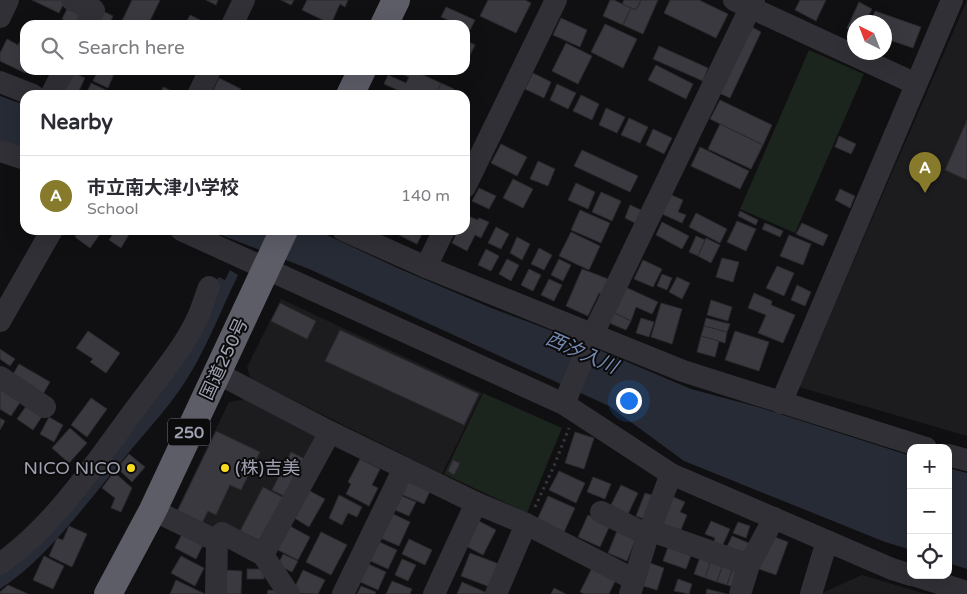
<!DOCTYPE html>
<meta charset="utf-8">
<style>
:root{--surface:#fff;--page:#f2f2f3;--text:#2b2b33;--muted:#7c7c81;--line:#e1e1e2;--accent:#877a2a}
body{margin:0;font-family:"Varela Round","Noto Sans JP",sans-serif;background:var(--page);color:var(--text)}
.controls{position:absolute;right:15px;bottom:15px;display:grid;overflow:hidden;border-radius:10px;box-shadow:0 5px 20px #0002}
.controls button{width:45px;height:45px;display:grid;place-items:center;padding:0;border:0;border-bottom:1px solid var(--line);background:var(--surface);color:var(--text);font:25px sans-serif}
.compass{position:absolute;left:847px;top:15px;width:45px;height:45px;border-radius:50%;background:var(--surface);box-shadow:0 5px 20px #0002;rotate:318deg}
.you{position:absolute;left:628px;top:400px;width:18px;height:18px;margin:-12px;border:4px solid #fff;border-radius:50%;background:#1a73e8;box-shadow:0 0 0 8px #1a73e833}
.badge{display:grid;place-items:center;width:32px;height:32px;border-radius:50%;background:var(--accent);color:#fff;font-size:16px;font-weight:700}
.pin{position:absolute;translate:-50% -41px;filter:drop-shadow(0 1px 2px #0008)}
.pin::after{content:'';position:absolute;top:26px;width:18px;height:15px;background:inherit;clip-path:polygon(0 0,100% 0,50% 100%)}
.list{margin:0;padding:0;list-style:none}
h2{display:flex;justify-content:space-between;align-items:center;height:65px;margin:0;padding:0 20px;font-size:21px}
h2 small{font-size:16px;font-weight:400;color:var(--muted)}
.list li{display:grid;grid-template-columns:32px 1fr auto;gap:15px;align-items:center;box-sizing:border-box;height:80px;padding:0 20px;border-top:1px solid var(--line)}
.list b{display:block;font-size:19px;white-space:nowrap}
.list p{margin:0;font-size:16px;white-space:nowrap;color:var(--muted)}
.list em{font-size:16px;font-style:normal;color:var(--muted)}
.icon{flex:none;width:28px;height:28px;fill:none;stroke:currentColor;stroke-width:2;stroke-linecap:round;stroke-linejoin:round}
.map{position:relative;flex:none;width:967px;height:594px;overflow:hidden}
.search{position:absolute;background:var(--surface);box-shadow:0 5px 20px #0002;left:20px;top:20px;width:450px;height:55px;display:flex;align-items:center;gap:12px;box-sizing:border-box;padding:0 18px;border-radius:15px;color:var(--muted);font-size:19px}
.panel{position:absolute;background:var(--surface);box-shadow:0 5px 20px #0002;left:20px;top:90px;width:450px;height:145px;border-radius:15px}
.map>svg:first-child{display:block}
</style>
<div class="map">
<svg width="967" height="594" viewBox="0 0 967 594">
<rect width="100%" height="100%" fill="#100f11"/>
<g fill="#1c1c1e">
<polygon points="967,0 967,436 799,387"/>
<polygon points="281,299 482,393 442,474 257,382 250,377 247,367"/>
<polygon points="245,399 322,436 265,546 173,518 229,402"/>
<polygon points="862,575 926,594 820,594"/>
</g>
<g fill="#1c241e">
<polygon points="809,50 864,74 795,233 740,209"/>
<polygon points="483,393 562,428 527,513 444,474"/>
</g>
<g fill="#262b35">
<polygon points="0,96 25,105 25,149 0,140"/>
<polygon points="208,230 316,230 400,269 489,307 571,338 691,389 758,407 911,456 911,550 885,542 684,461 609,406 309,269"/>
<path d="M230 270 238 275C223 306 208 344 190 374 173 403 146 431 125 457 89 500 47 559 0 589V571L10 564 213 285 219 277 225 280Z"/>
<polygon points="948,468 967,473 967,569 948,563"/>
</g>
<g fill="#3a393f" stroke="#2a292d">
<polygon points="32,0 63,0 65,1 59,13"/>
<polygon points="132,0 160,0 148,25 120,25"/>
<polygon points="206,0 218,0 216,5"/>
<polygon points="281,0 294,0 291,5"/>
<polygon points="307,0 348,0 345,7 340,4 331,24 302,10"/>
<polygon points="488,0 525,0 531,3 516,33 480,16"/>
<polygon points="610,0 614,0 631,8 623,25 603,16"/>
<polygon points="624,0 641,0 636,10 622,4"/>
<polygon points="641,0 658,0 643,34 623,25 631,8 636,10"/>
<polygon points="670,0 699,0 728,14 716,38 664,13"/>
<polygon points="800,0 826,0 816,21 795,10"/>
<polygon points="859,2 872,9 865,22 854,22 854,32 847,28"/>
<polygon points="70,3 86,10 79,25 74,25 62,19"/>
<polygon points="446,7 475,20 470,30 465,28 465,25 459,25 441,17"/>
<polygon points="96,8 113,16 109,25 89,25"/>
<polygon points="875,11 921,27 913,48 884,38 884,22 871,22"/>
<polygon points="190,15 210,25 185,25"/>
<polygon points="561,18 587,30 580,47 553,35"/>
<polygon points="307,20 317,25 305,25"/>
<polygon points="605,24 637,39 623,68 591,52"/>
<polygon points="750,26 761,32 730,98 719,93"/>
<polygon points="25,32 25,70 26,70 25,73 0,61 0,53 7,39 18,45"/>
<polygon points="465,40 475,45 466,63 465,62"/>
<polygon points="566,43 592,56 578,84 552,71"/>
<polygon points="659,46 708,68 703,81 653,59"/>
<polygon points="656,65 693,84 686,99 648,80"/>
<polygon points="67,70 85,78 77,95 59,87"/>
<polygon points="75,70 89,70 86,75"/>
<polygon points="98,70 106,70 114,74 108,88 93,81"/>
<polygon points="392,70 412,70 441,83 436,95 409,95 384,84 388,75 406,83 409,77"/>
<polygon points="533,73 551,82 544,98 525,89"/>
<polygon points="219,78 241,89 238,95 211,95"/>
<polygon points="91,83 106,90 104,95 86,95"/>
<polygon points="441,83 454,89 452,95 436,95"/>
<polygon points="557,84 576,93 568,109 550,100"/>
<polygon points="163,87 174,92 172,95 160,95"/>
<polygon points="581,95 599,104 592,120 573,111"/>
<polygon points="720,100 772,125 763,145 710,119"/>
<polygon points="606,108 625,117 617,133 599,125"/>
<polygon points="629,118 648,127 640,143 621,135"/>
<polygon points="967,120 967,180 945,170"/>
<polygon points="720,124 763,145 751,169 708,149"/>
<polygon points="653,129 672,138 664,154 646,145"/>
<polygon points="839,136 856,144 851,154 835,147"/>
<polygon points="501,144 527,157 517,176 491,163"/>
<polygon points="700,147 749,171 740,189 691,166"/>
<polygon points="582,150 638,176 630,192 574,166"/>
<polygon points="538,161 555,169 548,186 530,179"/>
<polygon points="513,179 533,189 523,208 503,198"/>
<polygon points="576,183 595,192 588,209 568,200"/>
<polygon points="479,188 496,196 489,209 472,201"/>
<polygon points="840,189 855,196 850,208 835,200"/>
<polygon points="601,192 621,201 612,221 592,212"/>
<polygon points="669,194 683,200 678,212 686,215 682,223 660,213"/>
<polygon points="630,205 641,210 635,223 625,218"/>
<polygon points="580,210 610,223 601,243 571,230"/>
<polygon points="740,211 758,220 756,225 738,216"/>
<polygon points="696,213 727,229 720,243 689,227"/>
<polygon points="465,215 478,220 479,218 489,222 481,238 475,235 467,251 452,243 458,230 465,230"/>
<polygon points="737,221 756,229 746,251 727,242"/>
<polygon points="662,222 689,236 682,249 656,235"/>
<polygon points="765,223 783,231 780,237 762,229"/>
<polygon points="802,223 828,235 823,246 796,234"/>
<polygon points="496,227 509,234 501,249 488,243"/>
<polygon points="80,230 103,230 90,248 75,237"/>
<polygon points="111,230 128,230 131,231 121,248 109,240 113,234 110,232"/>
<polygon points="399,230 424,230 417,244 397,234"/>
<polygon points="571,232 600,246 589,270 559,256"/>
<polygon points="789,235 811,244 803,265 780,256"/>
<polygon points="696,236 705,240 698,256 689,252"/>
<polygon points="517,237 530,244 522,260 510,253"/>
<polygon points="706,238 720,245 711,263 698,256"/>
<polygon points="539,248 552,255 544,270 531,264"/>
<polygon points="486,249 499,256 491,271 478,265"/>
<polygon points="722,258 739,262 733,282 716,277"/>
<polygon points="507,259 519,265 511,281 499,274"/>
<polygon points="559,259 571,265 563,281 551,275"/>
<polygon points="643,260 662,269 653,287 634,279"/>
<polygon points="777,266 794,273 784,296 766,288"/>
<polygon points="529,269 541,275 533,291 521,285"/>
<polygon points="582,269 611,280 604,295 599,293 588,316 566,306"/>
<polygon points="662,274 672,278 667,290 657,286"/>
<polygon points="677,277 690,283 682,299 669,292"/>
<polygon points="549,279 562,285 554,301 541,295"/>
<polygon points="797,285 811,292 805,306 791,300"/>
<polygon points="623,286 658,302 652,314 636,307 631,321 612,312"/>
<polygon points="754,293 772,301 771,305 795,315 783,343 758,333 766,315 748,308"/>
<polygon points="711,300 732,307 728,321 707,315"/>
<polygon points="280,303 316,321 307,339 271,321"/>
<polygon points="661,303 682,309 672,344 651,337"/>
<polygon points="612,312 631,321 626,330 607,322"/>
<polygon points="641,318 654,322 649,337 636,333"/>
<polygon points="706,318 730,324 727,332 704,326"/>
<polygon points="704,326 727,332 725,343 701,336"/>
<polygon points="340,330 479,394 464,425 325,361"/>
<polygon points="88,331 120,353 106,373 90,362 93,359 76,348"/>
<polygon points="735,331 769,342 759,371 725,360"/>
<polygon points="701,336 719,341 715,357 697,352"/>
<polygon points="0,349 15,359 10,366 0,359"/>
<polygon points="19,364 50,382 43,394 12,376"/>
<polygon points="4,385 23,398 11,416 0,409 0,391"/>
<polygon points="91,398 107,409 87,437 71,425"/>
<polygon points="29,402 45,412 33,430 17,419"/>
<polygon points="49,417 63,425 54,442 40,434"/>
<polygon points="0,418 5,421 0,430"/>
<polygon points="70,428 87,443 69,463 52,448"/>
<polygon points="216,431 260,452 241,490 230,485 216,515 208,511 200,527 175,516"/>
<polygon points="575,432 594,438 584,469 565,463"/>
<polygon points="291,452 307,460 288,498 272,490"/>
<polygon points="129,454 145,467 132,482 117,468"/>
<polygon points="360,459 380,469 372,485 378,488 369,506 346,494 351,484 348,482"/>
<polygon points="453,460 460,463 454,475 448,471"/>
<polygon points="559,471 585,483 576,503 549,490"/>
<polygon points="114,472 132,488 121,512 111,508 115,498 102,488"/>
<polygon points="405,477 431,489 424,504 398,493"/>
<polygon points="593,477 611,484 605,499 587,492"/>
<polygon points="621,485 638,493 628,514 611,505"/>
<polygon points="263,487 286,499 263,542 240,531"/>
<polygon points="306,489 325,499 309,527 291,516"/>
<polygon points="645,493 658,497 649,521 636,516"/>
<polygon points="397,494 416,502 409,516 390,508"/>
<polygon points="339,495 362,507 357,517 348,513 342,525 329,518"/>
<polygon points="548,496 575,508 564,532 537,520"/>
<polygon points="671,496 685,502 680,512 687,515 678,537 657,529"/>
<polygon points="389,512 410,522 399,546 378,537"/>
<polygon points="588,515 610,525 600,547 578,537"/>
<polygon points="477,520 496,530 483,555 464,545"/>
<polygon points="711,521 730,529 720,551 712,547 715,538 705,534"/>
<polygon points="738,522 750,526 746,538 733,533"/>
<polygon points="288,525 310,537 298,560 276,549"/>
<polygon points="69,526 87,534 72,567 49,556 57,538 63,540"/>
<polygon points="184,530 205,541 196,559 175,548"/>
<polygon points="617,531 636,538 627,561 608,553"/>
<polygon points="321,532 347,545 331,575 306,562"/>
<polygon points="732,536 751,544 747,561 725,551"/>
<polygon points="772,536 788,542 776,575 759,569"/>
<polygon points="373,539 397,550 388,569 364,558"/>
<polygon points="409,539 432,550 425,565 402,554"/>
<polygon points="669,544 692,553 686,569 663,561"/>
<polygon points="470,553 499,564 490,587 461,576"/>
<polygon points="283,554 298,561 292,572 278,565"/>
<polygon points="44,556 64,566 53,589 33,580"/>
<polygon points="181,556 204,568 195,586 171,573"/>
<polygon points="700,557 711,560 705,578 694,574"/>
<polygon points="402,559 416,565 408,581 395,575"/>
<polygon points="711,560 723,564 717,582 705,578"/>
<polygon points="364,562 386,572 378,590 356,580"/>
<polygon points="650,563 664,568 657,590 643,586"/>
<polygon points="723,564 733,567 727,585 717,582"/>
<polygon points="733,567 742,570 737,588 727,585"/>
<polygon points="592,568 616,579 609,594 584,594 580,592"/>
<rect x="247" y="569" width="17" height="10"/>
<polygon points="224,570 242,571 241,594 222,594"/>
<polygon points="303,570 325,580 318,594 292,593"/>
<polygon points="678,579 692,584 689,594 674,591"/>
<polygon points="176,580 205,594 170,594"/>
<polygon points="392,581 412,589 410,594 386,594"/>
<polygon points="462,582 487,593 487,594 457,594"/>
<polygon points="8,585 28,594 0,594 0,592"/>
<polygon points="361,586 376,592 375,594 357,594"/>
<polygon points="554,588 566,594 551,594"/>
<polygon points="707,589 727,594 706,594"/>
<polygon points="268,590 280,591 280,594 267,594"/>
</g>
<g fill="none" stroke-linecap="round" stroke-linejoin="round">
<polyline stroke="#36373d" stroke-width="3" stroke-dasharray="2.5 4" stroke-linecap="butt" points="535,507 554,466 569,428"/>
<g stroke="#313036" stroke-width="22">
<polyline points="72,0 94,10 86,25"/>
<polyline points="734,0 916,84"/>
<polyline points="0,17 8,0"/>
<polyline points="232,25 244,0"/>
<polyline points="0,82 33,95"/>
<polyline points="51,95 64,70"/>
<polyline points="198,95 210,70"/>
<polyline points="0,151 25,159"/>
<polyline points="465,187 556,0"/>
<polyline points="181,230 564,404 671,474 892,569 911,575"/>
<polyline points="343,230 426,267 683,371 926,448"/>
<polyline points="426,267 444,230"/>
<polyline points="0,321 52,230"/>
<polyline points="217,373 330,432 476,503 526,524 633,579"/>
<polyline points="0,377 45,407"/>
<polyline points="781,403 952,0"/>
<polyline points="564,404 593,334 754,0"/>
<polyline points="948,455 967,460"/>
<polyline points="153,510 217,541"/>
<polyline points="601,512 648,535"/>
<polyline points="649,530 749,565"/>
<polyline points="263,555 330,432"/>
<path d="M0 564C53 526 90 471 128 419 149 389 182 352 197 319 202 309 205 297 209 287"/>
<polyline points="913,575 967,592"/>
<polyline points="216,594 217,541 222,533 263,555 289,594"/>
<polyline points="343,594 404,468"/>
<polyline points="434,594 476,503"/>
<polyline points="496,594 526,524"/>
<polyline points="630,594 648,535 671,474"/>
<polyline points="740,594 749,565 774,518"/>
<polyline points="811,594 827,541"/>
</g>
<g stroke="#5c5d67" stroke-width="28">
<polyline points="384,25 396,0"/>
<polyline points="350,95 362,70"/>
<polyline points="108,594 153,510 284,230"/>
</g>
</g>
<g fill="#f8db20" stroke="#0b0b0c" stroke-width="2">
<circle cx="131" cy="468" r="5"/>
<circle cx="225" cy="468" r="5"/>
</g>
<g text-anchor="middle" stroke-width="4" stroke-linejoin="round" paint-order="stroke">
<rect fill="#0b0b0c" stroke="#737581" stroke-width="1" x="168" y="418.5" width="42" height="27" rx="4"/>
<g font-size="16" font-weight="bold" fill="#a0a2b3">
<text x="189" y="438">250</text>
</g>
<g font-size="18" fill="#a0a2b3" stroke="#0b0b0c">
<text transform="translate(224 359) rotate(-65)" y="6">国道250号</text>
</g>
<g font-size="18" fill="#a0a2b3" stroke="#0b0b0c" text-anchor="end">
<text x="121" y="474">NICO NICO</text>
<text x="235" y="474" text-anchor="start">(株)吉美</text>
</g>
<g font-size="19" font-style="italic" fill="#7588b0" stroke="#0b0b0c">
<text transform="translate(582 352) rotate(24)" y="7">西汐入川</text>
</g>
</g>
</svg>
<div class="controls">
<button>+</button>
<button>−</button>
<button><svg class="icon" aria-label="locate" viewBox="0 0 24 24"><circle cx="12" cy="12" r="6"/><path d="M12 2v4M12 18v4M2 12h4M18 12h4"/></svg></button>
</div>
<svg class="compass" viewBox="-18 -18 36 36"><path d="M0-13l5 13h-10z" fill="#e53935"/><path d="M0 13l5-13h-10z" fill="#7c7c81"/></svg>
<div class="you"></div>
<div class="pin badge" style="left:925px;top:193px">A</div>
<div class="search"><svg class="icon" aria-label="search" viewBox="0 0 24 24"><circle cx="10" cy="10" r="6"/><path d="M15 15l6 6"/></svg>Search here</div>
<section class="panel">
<h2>Nearby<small></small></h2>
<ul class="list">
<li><span class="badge">A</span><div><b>市立南大津小学校</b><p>School</p></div><em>140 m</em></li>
</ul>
</section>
</div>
